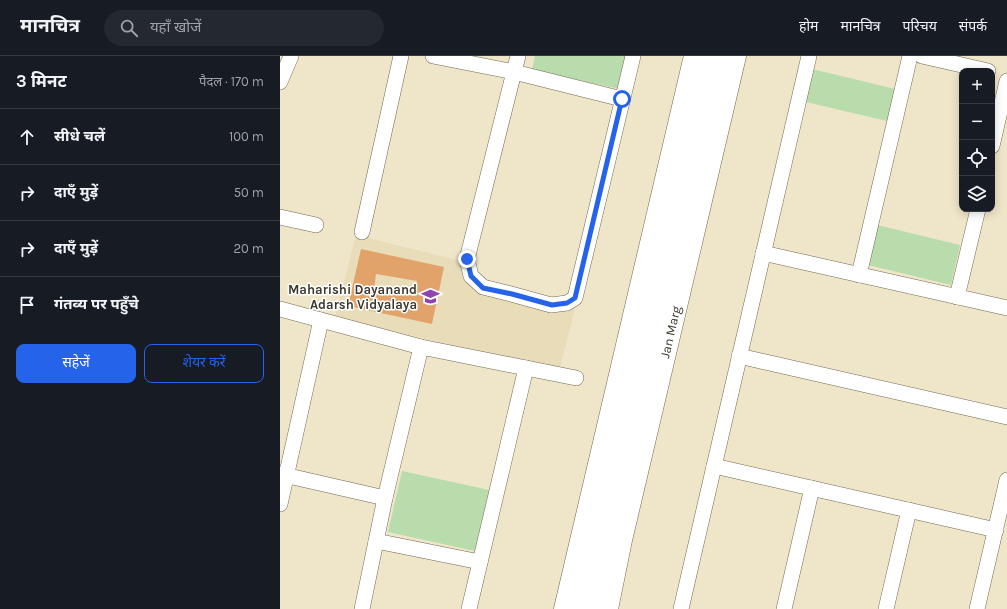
<!DOCTYPE html>
<html lang="hi">
<meta charset="utf-8">
<style>
:root{--surface:#171b24;--page:#242831;--text:#f1f3f6;--muted:#9ea1a6;--line:#363941;--accent:#2563eb}
body{margin:0;font-family:Karla,"Noto Sans Devanagari",sans-serif;background:var(--page);color:var(--text)}
.controls{position:absolute;right:12px;top:12px;display:grid;overflow:hidden;border-radius:8px;box-shadow:0 2px 10px #0003}
.controls button{width:36px;height:36px;display:grid;place-items:center;padding:0;border:0;border-bottom:1px solid var(--line);background:var(--surface);color:var(--text);font:20px sans-serif}
.stop{position:absolute;width:12px;height:12px;margin:-9px;border:3px solid #2563eb;border-radius:50%;background:#fff}
.stop.end{background:#2563eb;border-color:#fff;box-shadow:0 1px 4px #0008}
.list{margin:0;padding:0;list-style:none}
h2{display:flex;justify-content:space-between;align-items:center;height:52px;margin:0;padding:0 16px;font-size:17px}
h2 small{font-size:13px;font-weight:400;color:var(--muted)}
.list li{display:grid;grid-template-columns:26px 1fr auto;gap:12px;align-items:center;box-sizing:border-box;height:56px;padding:0 16px;border-top:1px solid var(--line)}
.list b{display:block;font-size:15px;white-space:nowrap}
.list em{font-size:13px;font-style:normal;color:var(--muted)}
.actions{display:flex;gap:8px;padding:12px 16px}
.actions a{flex:1;padding:9px 0;border:1px solid var(--accent);border-radius:8px;text-align:center;font-size:14px;color:var(--accent)}
.actions .main{background:var(--accent);color:#fff}
.icon{flex:none;width:22px;height:22px;fill:none;stroke:currentColor;stroke-width:2;stroke-linecap:round;stroke-linejoin:round}
.map{position:relative;flex:none;width:727px;height:553px;overflow:hidden}
header{display:flex;align-items:center;gap:24px;box-sizing:border-box;height:56px;padding:0 20px;background:var(--surface);border-bottom:1px solid var(--line)}
header strong{font-size:19px}
nav{display:flex;gap:22px;margin-inline-start:auto;font-size:14px}
.search{width:280px;height:36px;background:var(--page);display:flex;align-items:center;gap:10px;box-sizing:border-box;padding:0 14px;border-radius:22px;color:var(--muted);font-size:15px}
main{display:flex}
aside{flex:1;background:var(--surface)}
.map>svg:first-child{display:block}
</style>
<header>
<strong>मानचित्र</strong>
<div class="search"><svg class="icon" aria-label="search" viewBox="0 0 24 24"><circle cx="10" cy="10" r="6"/><path d="M15 15l6 6"/></svg>यहाँ खोजें</div>
<nav><a>होम</a><a>मानचित्र</a><a>परिचय</a><a>संपर्क</a></nav>
</header>
<main>
<aside>
<h2>3 मिनट<small>पैदल · 170 m</small></h2>
<ul class="list">
<li><svg class="icon" aria-label="ahead" viewBox="0 0 24 24"><path d="M12 20V5M6 11l6-6 6 6"/></svg><div><b>सीधे चलें</b></div><em>100 m</em></li>
<li><svg class="icon" aria-label="right" viewBox="0 0 24 24"><path d="M7 20v-9h11M14 6l5 5-5 5"/></svg><div><b>दाएँ मुड़ें</b></div><em>50 m</em></li>
<li><svg class="icon" aria-label="right" viewBox="0 0 24 24"><path d="M7 20v-9h11M14 6l5 5-5 5"/></svg><div><b>दाएँ मुड़ें</b></div><em>20 m</em></li>
<li><svg class="icon" aria-label="arrive" viewBox="0 0 24 24"><path d="M6 21V4h12l-3 4 3 4H6"/></svg><div><b>गंतव्य पर पहुँचे</b></div></li>
</ul>
<div class="actions"><a class="main">सहेजें</a><a>शेयर करें</a></div>
</aside>
<div class="map">
<svg width="727" height="553" viewBox="0 0 727 553">
<rect width="100%" height="100%" fill="#efe5c9"/>
<polygon fill="#e9ddb9" points="76,179 189,207 185,226 295,253 279,315 55,261"/>
<g fill="#b8dcab">
<polygon points="255,0 347,0 340,33 252,14"/>
<polygon points="532,13 615,33 607,65 522,45"/>
<polygon points="597,169 680,189 671,229 588,209"/>
<polygon points="122,415 209,434 195,495 108,476"/>
</g>
<path fill="#e2a36b" fill-rule="evenodd" d="M81 193 164 211 152 268 68 250ZM96 218 137 225 134 240 94 233Z"/>
<g fill="none" stroke-linecap="round" stroke-linejoin="round">
<defs>
<g id="street">
<polyline points="153,0 234,16 342,43"/>
<polyline points="238,0 187,203 191,220 203,231 231,238 271,249 287,247 295,242 353,0"/>
<polyline points="642,0 708,15"/>
<polyline points="0,26 11,0"/>
<polyline points="712,90 727,25"/>
<polyline points="0,161 36,169"/>
<polyline points="82,176 121,0"/>
<polyline points="483,197 727,252"/>
<polyline points="579,219 630,0"/>
<polyline points="677,241 698,153"/>
<polyline points="0,253 141,291 296,322"/>
<polyline points="459,300 727,361"/>
<polyline points="434,410 716,474"/>
<polyline points="0,418 105,442"/>
<polyline points="0,448 41,264"/>
<polyline points="96,485 200,506"/>
<polyline points="82,553 105,442 141,291"/>
<polyline points="189,553 246,312"/>
<polyline points="401,553 529,0"/>
<polyline points="504,553 532,432"/>
<polyline points="606,553 629,454"/>
<polyline points="697,553 727,424"/>
</g>
<g id="secondary">
<polyline points="285,553 415,0"/>
<polyline points="307,553 434,0"/>
<polyline points="327,553 341,484 455,0"/>
</g>
</defs>
<use href="#street" stroke="#716950" stroke-width="16"/>
<use href="#secondary" stroke="#716950" stroke-width="23"/>
<use href="#street" stroke="#fff" stroke-width="15"/>
<use href="#secondary" stroke="#fff" stroke-width="22"/>
</g>
<g fill="none" stroke-linecap="round" stroke-linejoin="round">
<polyline stroke="#2563eb" stroke-width="5" points="187,203 191,220 203,232 232,238 272,249 287,247 295,242 342,43"/>
</g>
<defs>
<symbol id="school-bare" viewBox="-9 -9 18 18"><path d="M0-5L7-2L0 1L-7-2ZM-4 1L0 2.5L4 1V4Q0 6-4 4Z" fill="#9241b0" stroke="#fff" stroke-width="2.5" paint-order="stroke"/></symbol>
</defs>
<g fill-rule="evenodd">
<use href="#school-bare" x="138" y="228" width="25" height="25"/>
</g>
<g text-anchor="middle" stroke-width="3" stroke-linejoin="round" paint-order="stroke">
<g font-size="13" font-weight="bold" fill="#3c382d" stroke="#fff" text-anchor="end">
<text x="137" y="238">Maharishi Dayanand<tspan x="137" dy="15">Adarsh Vidyalaya</tspan></text>
</g>
<g font-size="13" fill="#3c382d" stroke="#fff">
<text transform="translate(390 276) rotate(-77)" y="5">Jan Marg</text>
</g>
</g>
</svg>
<div class="controls">
<button>+</button>
<button>−</button>
<button><svg class="icon" aria-label="locate" viewBox="0 0 24 24"><circle cx="12" cy="12" r="6"/><path d="M12 2v4M12 18v4M2 12h4M18 12h4"/></svg></button>
<button><svg class="icon" aria-label="layers" viewBox="0 0 24 24"><path d="M12 4l9 5-9 5-9-5zM3 14l9 5 9-5"/></svg></button>
</div>
<div class="stop" style="left:342px;top:43px"></div>
<div class="stop end" style="left:187px;top:203px"></div>
</div>
</main>
